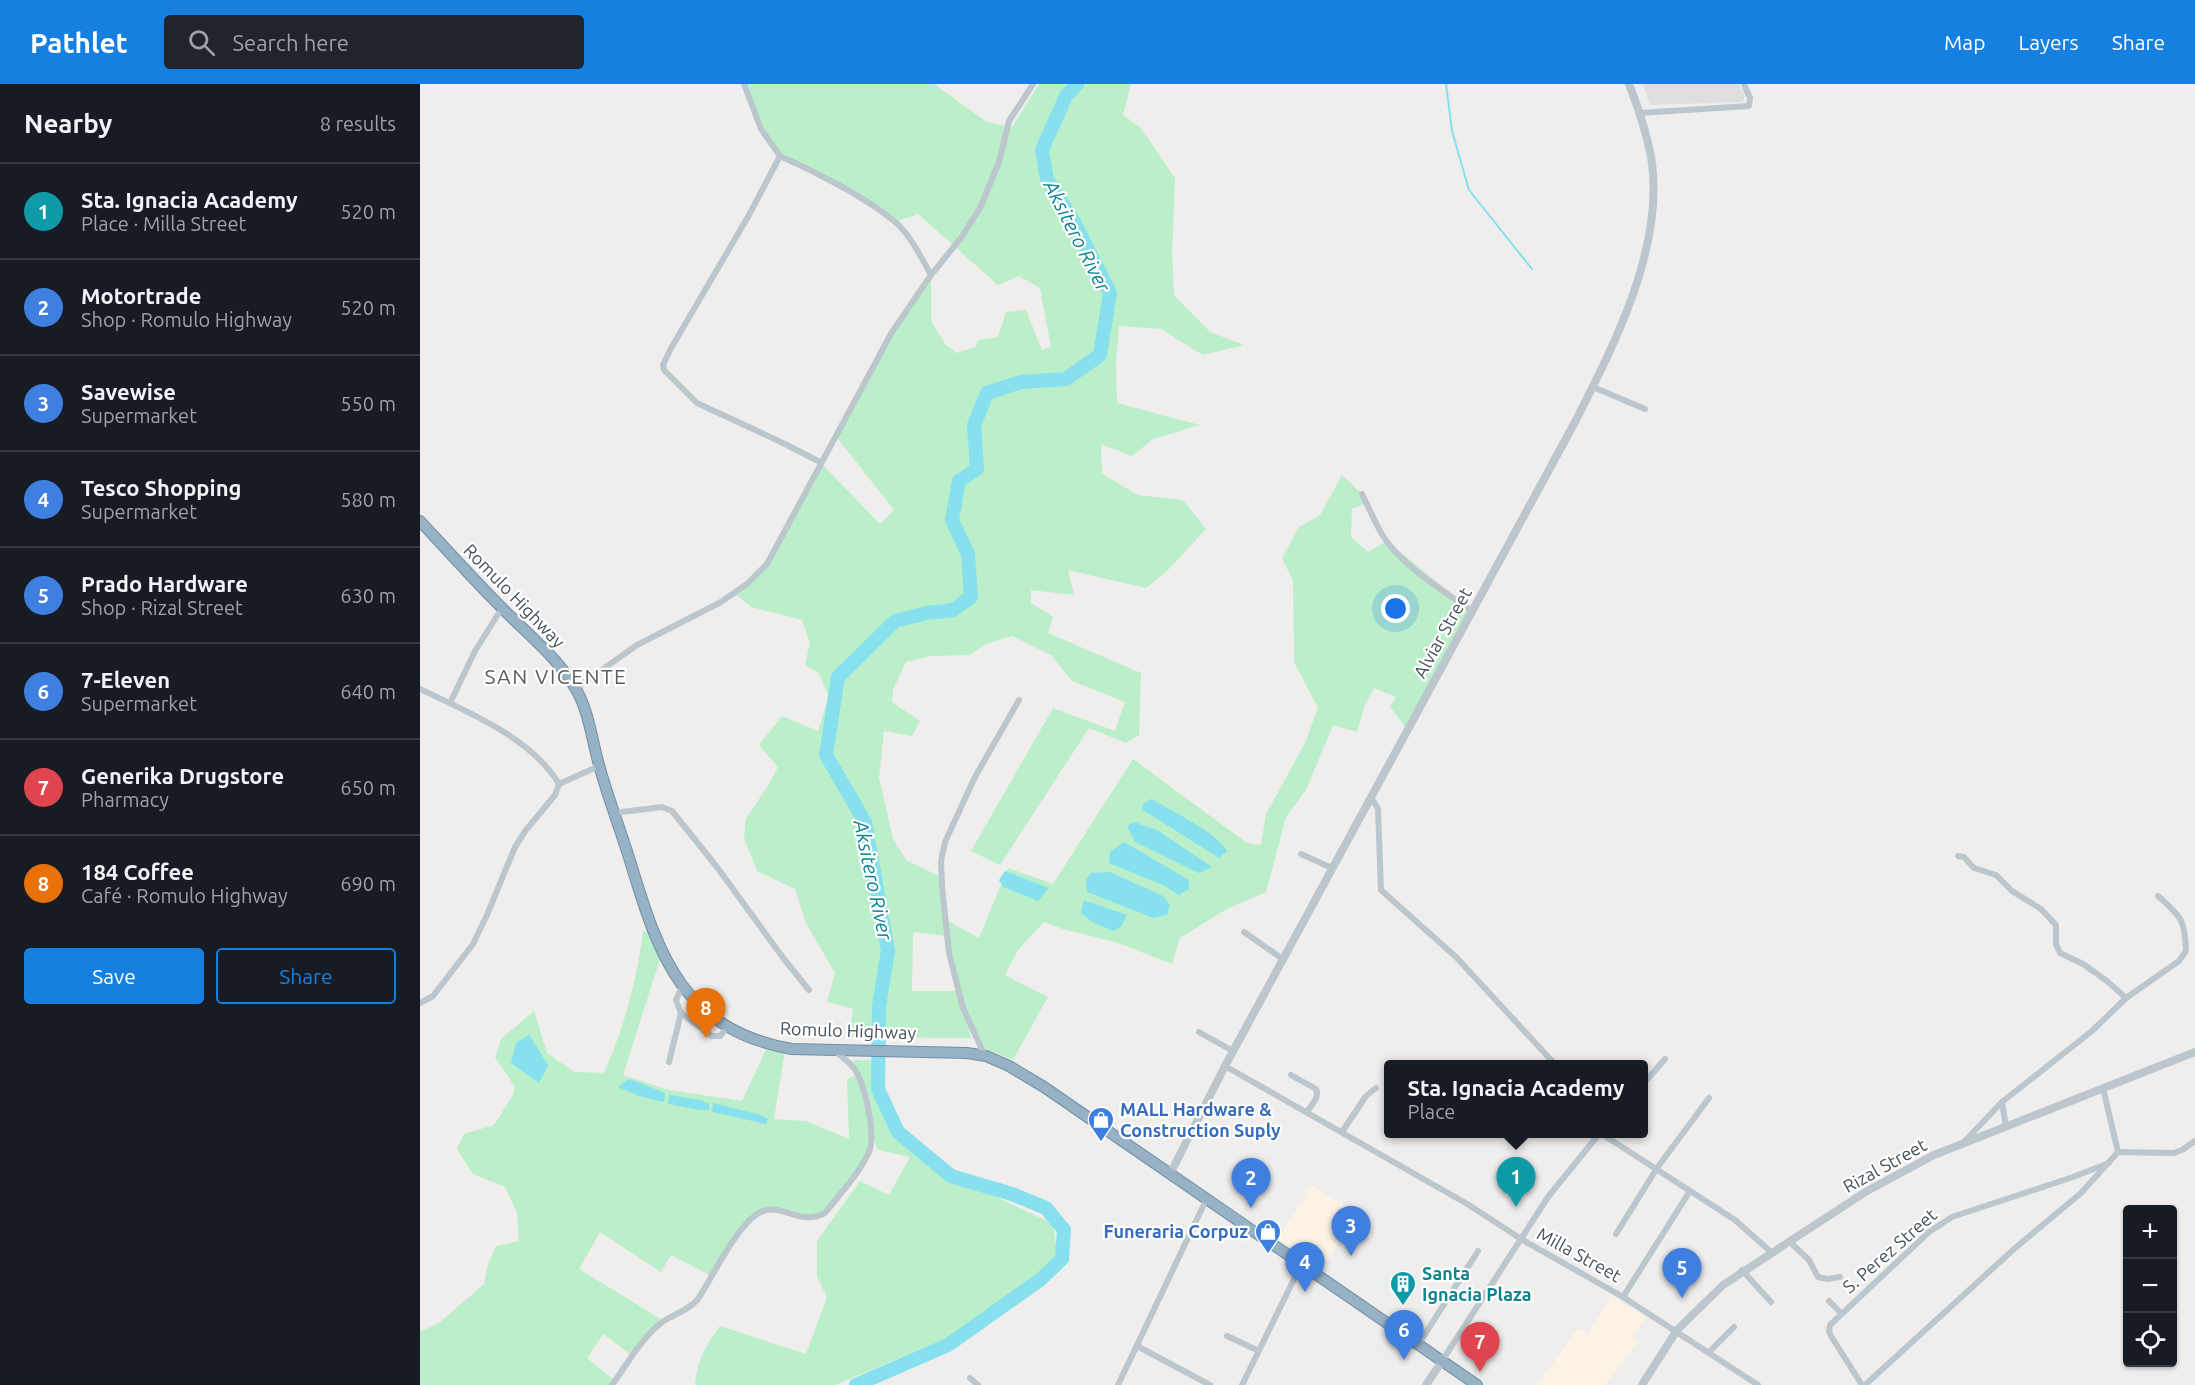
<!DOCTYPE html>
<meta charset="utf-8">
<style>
:root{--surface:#171b24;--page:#20242c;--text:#f1f3f6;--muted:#9ea1a6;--line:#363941;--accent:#1680e1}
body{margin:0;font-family:Ubuntu,sans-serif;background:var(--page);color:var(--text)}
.controls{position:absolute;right:18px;bottom:18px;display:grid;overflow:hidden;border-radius:6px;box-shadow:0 2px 4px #0004}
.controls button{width:54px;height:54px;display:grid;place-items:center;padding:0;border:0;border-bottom:2px solid var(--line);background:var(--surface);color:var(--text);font:30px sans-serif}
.you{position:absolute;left:976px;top:525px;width:21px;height:21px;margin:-15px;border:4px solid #fff;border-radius:50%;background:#1a73e8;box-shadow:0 0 0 9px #1a73e833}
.badge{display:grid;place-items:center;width:39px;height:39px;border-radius:50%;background:var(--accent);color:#fff;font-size:20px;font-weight:700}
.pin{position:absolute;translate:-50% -50px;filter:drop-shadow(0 2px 3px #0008)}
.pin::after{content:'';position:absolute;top:32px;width:21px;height:18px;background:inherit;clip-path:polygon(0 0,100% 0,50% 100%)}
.popup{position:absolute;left:964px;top:976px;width:264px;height:78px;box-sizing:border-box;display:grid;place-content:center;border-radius:6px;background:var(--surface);filter:drop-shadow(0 2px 4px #0005);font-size:20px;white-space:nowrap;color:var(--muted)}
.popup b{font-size:22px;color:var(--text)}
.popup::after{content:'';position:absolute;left:50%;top:100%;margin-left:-12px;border:12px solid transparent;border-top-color:var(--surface)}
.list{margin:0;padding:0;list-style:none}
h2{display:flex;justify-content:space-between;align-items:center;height:78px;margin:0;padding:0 24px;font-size:26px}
h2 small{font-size:20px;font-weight:400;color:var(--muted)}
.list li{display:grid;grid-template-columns:39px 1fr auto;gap:18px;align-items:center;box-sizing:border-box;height:96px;padding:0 24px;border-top:2px solid var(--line)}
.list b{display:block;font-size:22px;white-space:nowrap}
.list p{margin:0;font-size:20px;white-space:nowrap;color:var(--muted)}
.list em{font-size:20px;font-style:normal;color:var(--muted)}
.actions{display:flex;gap:12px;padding:18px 24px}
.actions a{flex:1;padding:14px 0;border:2px solid var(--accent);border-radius:6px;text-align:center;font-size:21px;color:var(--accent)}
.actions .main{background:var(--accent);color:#fff}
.icon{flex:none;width:33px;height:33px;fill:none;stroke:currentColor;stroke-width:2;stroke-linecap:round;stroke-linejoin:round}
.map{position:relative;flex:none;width:1775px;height:1301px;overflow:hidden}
header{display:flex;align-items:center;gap:36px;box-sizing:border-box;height:84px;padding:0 30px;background:var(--accent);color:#fff}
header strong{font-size:28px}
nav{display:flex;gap:33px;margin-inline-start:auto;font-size:21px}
.search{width:420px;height:54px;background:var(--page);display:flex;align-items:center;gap:15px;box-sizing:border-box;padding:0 21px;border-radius:6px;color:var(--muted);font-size:22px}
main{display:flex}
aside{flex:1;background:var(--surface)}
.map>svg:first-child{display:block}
</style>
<header>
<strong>Pathlet</strong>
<div class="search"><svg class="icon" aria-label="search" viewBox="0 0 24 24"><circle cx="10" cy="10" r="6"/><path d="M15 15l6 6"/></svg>Search here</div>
<nav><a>Map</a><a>Layers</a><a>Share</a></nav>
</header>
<main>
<aside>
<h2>Nearby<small>8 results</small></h2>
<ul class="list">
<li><span class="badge" style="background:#0f9aa8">1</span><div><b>Sta. Ignacia Academy</b><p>Place · Milla Street</p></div><em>520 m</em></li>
<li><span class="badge" style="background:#3f7fe0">2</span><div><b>Motortrade</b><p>Shop · Romulo Highway</p></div><em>520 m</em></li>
<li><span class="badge" style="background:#3f7fe0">3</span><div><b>Savewise</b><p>Supermarket</p></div><em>550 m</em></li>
<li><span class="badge" style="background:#3f7fe0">4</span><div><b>Tesco Shopping</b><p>Supermarket</p></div><em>580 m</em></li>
<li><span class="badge" style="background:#3f7fe0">5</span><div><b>Prado Hardware</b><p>Shop · Rizal Street</p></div><em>630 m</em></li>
<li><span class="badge" style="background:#3f7fe0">6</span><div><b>7-Eleven</b><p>Supermarket</p></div><em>640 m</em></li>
<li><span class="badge" style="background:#e0444e">7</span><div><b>Generika Drugstore</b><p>Pharmacy</p></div><em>650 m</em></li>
<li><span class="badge" style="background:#e8710a">8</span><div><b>184 Coffee</b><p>Café · Romulo Highway</p></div><em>690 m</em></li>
</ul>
<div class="actions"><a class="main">Save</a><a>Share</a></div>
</aside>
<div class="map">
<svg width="1775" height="1301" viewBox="0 0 1775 1301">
<rect width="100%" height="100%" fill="#f0eded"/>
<g fill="#fcf3e5">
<polygon points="891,1101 937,1129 904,1182 858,1155"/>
<polygon points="1191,1212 1226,1233 1213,1254 1218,1258 1185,1301 1117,1301 1158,1244 1168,1250"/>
</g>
<polygon fill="#e1dedf" points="1223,0 1319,0 1325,11 1323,18 1230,21"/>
<g fill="#baefca" fill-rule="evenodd">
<path d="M328 0H514L567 38 592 43 619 0H711L703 31 720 43 755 94 752 169 754 211 790 248 824 261 783 271 741 245 699 242 696 278 697 319 780 341 733 355 712 372 681 360 682 390 718 411 763 416 786 445 748 486 726 504 648 486 654 511 611 506V519L633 533 628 549 721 589 719 651 706 659 669 644 580 781 551 767 633 624 695 647 705 618 652 597 631 571 592 552 566 560 550 571 511 572 486 578 473 606 472 618 500 637 492 652 464 647 459 694 473 755 486 776 521 793 524 835 559 854 588 784 633 800 713 675 827 759 841 761 846 730 885 659 898 624 874 578 873 497 862 474 879 443 900 431 922 391 942 410 947 419 932 425 931 453 948 468 967 457 1052 527 988 646 970 623 976 613 954 604 945 621 937 648 913 641 886 706 866 733 846 808 805 826 760 854 752 880 698 859 643 845 624 838 598 866 585 891 628 913 593 976 561 963 548 937 551 954 429 953 433 925 407 918 415 889 386 839 375 805 337 787 324 754 326 735 349 700 358 683 339 661 362 632 398 647 409 612 398 588 385 581 390 559 382 536 331 523 314 509 347 480 400 378 460 440 474 426 415 351 472 248 511 191V237L526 261 537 269 555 263 559 256 578 253 586 228 606 226 622 266 631 263 620 204 599 192 578 201 498 130 475 138 358 67 341 45 324 1ZM493 848 527 852 538 907H492Z"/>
<path d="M223 847 233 849 240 875 203 991 249 1006 322 1017 347 964 365 967 354 1035 386 1037 429 1055 427 995 438 990 433 976H455L458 1005 478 1048 527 1089 633 1140 637 1169 619 1191 527 1254 415 1301H275C277 1277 286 1261 300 1242L386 1270 407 1213 397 1193V1157L440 1097 469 1111 490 1073 458 1066 452 1052 450 1066 408 1124 397 1133C382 1130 360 1122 345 1127 326 1133 303 1175 292 1192L251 1171 241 1188 180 1148 159 1185 244 1237 213 1272 183 1250 167 1274 195 1297 192 1301H0V1248L19 1239 64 1200 68 1180 76 1162 99 1157 97 1129 85 1103 53 1090 37 1065 44 1050 74 1041 93 1011 95 1003 75 973 81 955 114 927 127 969 154 988 184 989C204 944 217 896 223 847Z"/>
</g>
<g fill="#86e0ed">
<path d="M731 715C749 725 799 750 807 767L799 774 723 726V720Z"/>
<polygon points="714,738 737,746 792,783 779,789 715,758 707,742"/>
<polygon points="704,758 769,796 769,805 759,811 743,801 689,779 690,768"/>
<polygon points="585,787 629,804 618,817 583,803 579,796"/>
<polygon points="690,788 743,812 750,821 747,831 733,834 667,808 666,796 671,789"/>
<polygon points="664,816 707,831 701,843 693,847 672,838 661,829"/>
<polygon points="109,951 128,981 119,999 91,979 96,959"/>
<polygon points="209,995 245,1009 244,1018 219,1012 198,1003"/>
<polygon points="249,1011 280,1016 289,1020 289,1026 280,1026 248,1020"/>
<polygon points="293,1019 341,1031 348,1035 346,1040 292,1028"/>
</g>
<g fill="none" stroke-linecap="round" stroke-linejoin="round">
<polyline stroke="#86e0ed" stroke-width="2" points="1026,0 1032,47 1049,106 1112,185"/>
<polyline stroke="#86e0ed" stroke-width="14" points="436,1301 528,1261 620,1196 642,1175 644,1146 626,1124 592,1110 531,1092 478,1048 458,1005 459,922 468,867 445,738 406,671 418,593 475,537 507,529 533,526 551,513 548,470 532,436 539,397 557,385 554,341 567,309 601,298 646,295 680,271 690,209 654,138 627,95 622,66 646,12 657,0"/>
<defs>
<path id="trunk" d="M0 437C27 466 53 495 81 523 107 550 138 573 157 607 169 629 172 656 179 681 188 714 201 747 211 780 239 873 264 946 372 965L547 969 566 972 589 982 624 1003 1057 1301"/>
</defs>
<use href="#trunk" stroke="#6f8fa9" stroke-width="12"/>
<g stroke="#bbc6cd" stroke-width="6">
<polyline points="324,0 341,45 360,72"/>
<polyline points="1220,29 1329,22 1330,14 1324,0"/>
<polyline points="1173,303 1225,325"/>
<path d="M400 378 363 359 277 319 244 286 243 281 250 266 329 131 360 72C394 87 445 113 474 137 490 150 501 173 511 191"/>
<path d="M942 410C949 424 955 439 963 452 982 482 1024 507 1052 527"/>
<path d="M0 605C46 627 112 654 139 700"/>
<polyline points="155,605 217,561 301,518 327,500 347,480 472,248 511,191 541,154 560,124 579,78 589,37 613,0"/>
<polyline points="30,619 55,567 82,524"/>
<polyline points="139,700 179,682"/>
<polyline points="951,713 958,725 961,806 1036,873 1132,977"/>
<polyline points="194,729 242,723 252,727 297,783 364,875 389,906"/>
<polyline points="881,770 912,784"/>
<polyline points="1538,772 1544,773 1554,784 1576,791 1592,807 1621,825 1636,841 1636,860 1640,869 1663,880 1687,897 1706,914"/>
<polyline points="824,848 864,876"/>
<polyline points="262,903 256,916 261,929 292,952 300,952 308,943"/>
<polyline points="0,919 13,912 53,860 67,831 95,763 106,746 135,711 139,700"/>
<polyline points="779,948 813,967"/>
<polyline points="565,972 543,924 529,869 522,802 521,777 525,758 555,693 599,616"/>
<polyline points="249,978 261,929"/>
<polyline points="805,982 1049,1121 1101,1155 1203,1213 1338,1301"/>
<path d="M871 991 896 1005C900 1014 891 1021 887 1028"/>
<polyline points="1224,999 1245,975"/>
<polyline points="1683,1004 1698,1068"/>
<path d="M1586 1043 1582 1018 1672 947 1706 914 1759 877 1766 867C1765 835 1761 833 1738 812"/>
<polyline points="922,1048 946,1012 956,1004"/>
<polyline points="1182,1050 1315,1136 1351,1168"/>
<polyline points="1543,1059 1582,1018"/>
<polyline points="1698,1068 1754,1069 1762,1066 1775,1057"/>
<polyline points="1196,1150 1237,1084 1289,1014"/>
<polyline points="1369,1157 1389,1176 1398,1193 1407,1195 1420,1193"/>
<polyline points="1322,1186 1351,1218"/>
<polyline points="1203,1213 1270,1107"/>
<polyline points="1409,1217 1422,1230"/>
<polyline points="807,1252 839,1267"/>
<polyline points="998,1261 1058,1167"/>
<polyline points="717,1262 790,1301"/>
<polyline points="1289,1268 1314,1243"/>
<polyline points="1022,1277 1128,1113 1179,1050"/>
<polyline points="550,1294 558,1301"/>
<path d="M192 1301C206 1282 224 1250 244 1237 256 1229 268 1227 278 1215 293 1193 318 1137 343 1127 365 1120 379 1142 405 1129 420 1110 439 1090 449 1068 456 1050 445 998 433 983 428 977 421 972 415 967"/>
<polyline points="698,1301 787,1114"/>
<polyline points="822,1301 881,1181"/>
<polyline points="1442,1301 1411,1252 1409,1247 1410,1241 1509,1148 1532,1133 1653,1093 1689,1079"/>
<polyline points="1445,1301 1594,1165 1661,1109 1698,1068"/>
</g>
<g stroke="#bbc6cd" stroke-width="8">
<path d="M750 1090 805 982 1155 338C1194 261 1243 167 1232 79 1228 52 1219 26 1209 0"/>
<polyline points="1006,1301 1022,1277"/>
<polyline points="1222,1301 1257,1246 1303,1201 1447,1107 1514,1071 1775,968"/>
</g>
<use href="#trunk" stroke="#98b2c5" stroke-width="10"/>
</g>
<defs>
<symbol id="shop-pin" viewBox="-11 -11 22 30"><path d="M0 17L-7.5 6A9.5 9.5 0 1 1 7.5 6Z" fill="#3f7fe0" stroke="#fff"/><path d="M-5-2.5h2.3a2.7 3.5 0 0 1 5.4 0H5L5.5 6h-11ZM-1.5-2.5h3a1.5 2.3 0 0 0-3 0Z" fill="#fff"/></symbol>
<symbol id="building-pin" viewBox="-11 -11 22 30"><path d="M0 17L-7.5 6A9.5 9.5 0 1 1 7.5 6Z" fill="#0f9aa8" stroke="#fff"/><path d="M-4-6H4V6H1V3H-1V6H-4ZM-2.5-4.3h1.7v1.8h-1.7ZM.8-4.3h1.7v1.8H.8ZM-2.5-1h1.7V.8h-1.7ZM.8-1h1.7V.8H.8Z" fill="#fff"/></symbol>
</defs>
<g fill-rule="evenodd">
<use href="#shop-pin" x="666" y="1021" width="30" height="40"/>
<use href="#shop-pin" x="833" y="1133" width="30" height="40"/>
<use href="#building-pin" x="968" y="1185" width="30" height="40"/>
</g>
<g text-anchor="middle" stroke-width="4.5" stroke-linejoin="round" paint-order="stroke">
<g font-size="18" fill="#45525b" stroke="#fff">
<text transform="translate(94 512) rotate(46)" y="6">Romulo Highway</text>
<text transform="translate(1023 549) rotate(-61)" y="6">Alviar Street</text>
<text transform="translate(428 947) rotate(2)" y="6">Romulo Highway</text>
<text transform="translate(1465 1082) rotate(-29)" y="6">Rizal Street</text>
<text transform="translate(1470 1167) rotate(-41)" y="6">S. Perez Street</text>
<text transform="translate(1159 1171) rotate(29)" y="6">Milla Street</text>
</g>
<g font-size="18" font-weight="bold" fill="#366cbe" stroke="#fff" text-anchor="start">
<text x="700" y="1032">MALL Hardware &amp;<tspan x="700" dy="21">Construction Suply</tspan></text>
<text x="828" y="1154" text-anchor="end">Funeraria Corpuz</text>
</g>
<g font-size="18" font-weight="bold" fill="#0d838f" stroke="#fff" text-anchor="start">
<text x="1002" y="1196">Santa<tspan x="1002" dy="21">Ignacia Plaza</tspan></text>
</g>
<g font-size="20" font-style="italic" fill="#0b8192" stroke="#fff">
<text transform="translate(657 152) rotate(63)" y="7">Aksitero River</text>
<text transform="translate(453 796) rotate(78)" y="7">Aksitero River</text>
</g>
<g font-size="21" letter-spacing="1.5" fill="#5a5e62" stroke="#fff">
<text x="136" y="600">SAN VICENTE</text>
</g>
</g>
</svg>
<div class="controls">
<button>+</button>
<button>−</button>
<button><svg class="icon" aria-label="locate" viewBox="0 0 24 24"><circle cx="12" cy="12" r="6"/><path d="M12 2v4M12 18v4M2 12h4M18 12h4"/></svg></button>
</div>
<div class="you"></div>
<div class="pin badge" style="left:1096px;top:1123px;background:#0f9aa8">1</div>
<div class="popup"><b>Sta. Ignacia Academy</b>Place</div>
<div class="pin badge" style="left:831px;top:1124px;background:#3f7fe0">2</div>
<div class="pin badge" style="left:931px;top:1172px;background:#3f7fe0">3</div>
<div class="pin badge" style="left:885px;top:1208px;background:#3f7fe0">4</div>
<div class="pin badge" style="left:1262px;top:1214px;background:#3f7fe0">5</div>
<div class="pin badge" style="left:984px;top:1276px;background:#3f7fe0">6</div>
<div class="pin badge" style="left:1060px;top:1288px;background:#e0444e">7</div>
<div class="pin badge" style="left:286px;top:954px;background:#e8710a">8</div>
</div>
</main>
